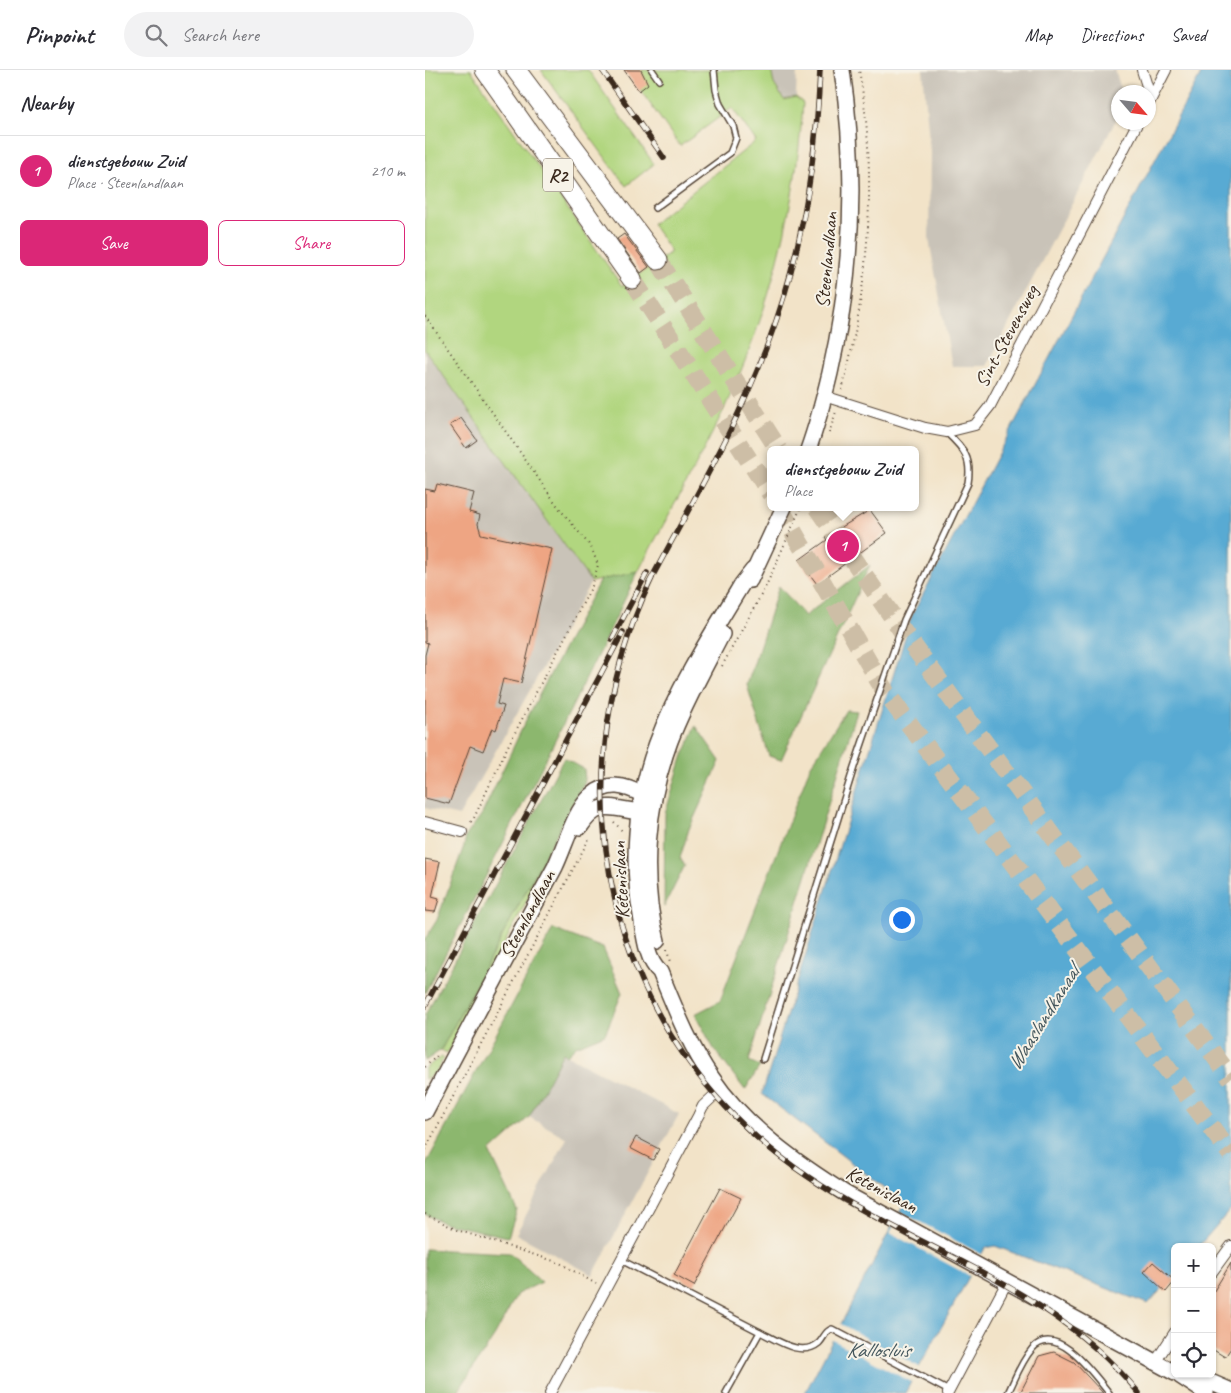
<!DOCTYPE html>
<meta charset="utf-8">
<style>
:root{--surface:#fff;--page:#f2f2f3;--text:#2b2b33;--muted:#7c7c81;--line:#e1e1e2;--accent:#db2777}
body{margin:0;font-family:Caveat,sans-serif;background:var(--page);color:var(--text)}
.controls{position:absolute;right:15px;bottom:15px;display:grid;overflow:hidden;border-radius:8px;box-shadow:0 1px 4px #0004}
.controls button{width:45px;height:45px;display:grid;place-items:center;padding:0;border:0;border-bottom:1px solid var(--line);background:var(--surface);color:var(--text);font:25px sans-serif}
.compass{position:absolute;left:686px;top:15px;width:45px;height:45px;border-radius:50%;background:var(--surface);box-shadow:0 1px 4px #0004;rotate:118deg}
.you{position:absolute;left:476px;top:849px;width:18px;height:18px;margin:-12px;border:4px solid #fff;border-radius:50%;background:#1a73e8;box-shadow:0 0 0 8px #1a73e833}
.badge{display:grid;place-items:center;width:32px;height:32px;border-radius:50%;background:var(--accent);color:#fff;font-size:16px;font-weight:700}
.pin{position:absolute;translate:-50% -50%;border:2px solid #fff;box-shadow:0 1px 5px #0006}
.popup{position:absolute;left:342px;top:376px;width:152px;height:65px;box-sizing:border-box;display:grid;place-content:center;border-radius:8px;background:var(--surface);filter:drop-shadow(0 1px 4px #0005);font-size:16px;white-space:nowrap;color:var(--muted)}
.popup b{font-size:19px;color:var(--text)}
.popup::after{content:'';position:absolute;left:50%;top:100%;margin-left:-10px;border:10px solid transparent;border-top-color:var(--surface)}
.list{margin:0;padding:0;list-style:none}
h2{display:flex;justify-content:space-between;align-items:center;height:65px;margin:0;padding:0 20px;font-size:21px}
h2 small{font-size:16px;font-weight:400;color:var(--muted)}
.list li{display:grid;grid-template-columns:32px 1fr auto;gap:15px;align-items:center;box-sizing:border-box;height:70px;padding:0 20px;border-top:1px solid var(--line)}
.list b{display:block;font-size:19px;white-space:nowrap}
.list p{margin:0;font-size:16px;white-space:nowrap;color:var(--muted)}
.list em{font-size:16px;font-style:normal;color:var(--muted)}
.actions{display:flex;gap:10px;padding:15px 20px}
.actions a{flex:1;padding:11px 0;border:1px solid var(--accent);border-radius:8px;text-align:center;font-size:18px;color:var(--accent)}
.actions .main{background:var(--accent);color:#fff}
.icon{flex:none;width:28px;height:28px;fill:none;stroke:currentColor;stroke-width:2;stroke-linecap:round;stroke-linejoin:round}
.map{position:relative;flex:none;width:806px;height:1323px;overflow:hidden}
header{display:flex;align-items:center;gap:30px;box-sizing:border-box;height:70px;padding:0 25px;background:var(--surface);border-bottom:1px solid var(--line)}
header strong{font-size:24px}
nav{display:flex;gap:28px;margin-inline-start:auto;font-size:18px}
.search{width:350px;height:45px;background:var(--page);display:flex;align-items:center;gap:12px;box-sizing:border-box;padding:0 18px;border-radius:28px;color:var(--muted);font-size:19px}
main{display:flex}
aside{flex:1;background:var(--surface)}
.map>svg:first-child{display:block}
</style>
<header>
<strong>Pinpoint</strong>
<div class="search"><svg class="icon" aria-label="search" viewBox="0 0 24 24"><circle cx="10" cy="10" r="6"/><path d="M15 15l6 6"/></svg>Search here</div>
<nav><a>Map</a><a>Directions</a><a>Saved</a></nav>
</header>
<main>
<aside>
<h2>Nearby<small></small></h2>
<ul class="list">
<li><span class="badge">1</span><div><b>dienstgebouw Zuid</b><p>Place · Steenlandlaan</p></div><em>210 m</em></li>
</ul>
<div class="actions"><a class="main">Save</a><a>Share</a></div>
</aside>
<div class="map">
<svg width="806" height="1323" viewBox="0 0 806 1323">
<rect width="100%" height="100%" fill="#f7f3e8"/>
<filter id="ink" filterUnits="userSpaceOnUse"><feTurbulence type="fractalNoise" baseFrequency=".02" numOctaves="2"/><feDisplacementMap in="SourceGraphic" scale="10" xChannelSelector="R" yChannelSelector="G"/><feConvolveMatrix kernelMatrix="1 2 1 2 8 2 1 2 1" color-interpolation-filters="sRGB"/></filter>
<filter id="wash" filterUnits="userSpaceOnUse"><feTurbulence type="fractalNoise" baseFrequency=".0096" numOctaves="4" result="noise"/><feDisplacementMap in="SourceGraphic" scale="20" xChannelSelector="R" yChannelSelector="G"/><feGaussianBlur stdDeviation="1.12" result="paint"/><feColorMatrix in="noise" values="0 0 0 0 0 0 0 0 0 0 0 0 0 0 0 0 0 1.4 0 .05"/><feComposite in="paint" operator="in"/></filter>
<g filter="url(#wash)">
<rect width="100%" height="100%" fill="#f2e3c8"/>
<g fill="#c9c3b8">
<polygon points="346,0 372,0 371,27 359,31 349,14"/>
<polygon points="498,0 690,0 697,22 694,22 693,46 562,296 527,296 504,169 505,82"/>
<polygon points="0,280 166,512 34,746 0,738"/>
<polygon points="138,983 254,1044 168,1205 91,1164 142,1068 104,1047"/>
</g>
<g fill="#b1d67f" stroke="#76804e">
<path d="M0 0H46L197 216 246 182 227 154 331 71 307 38 255 76 201 0H346L349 14 359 30 371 27 378 33C372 120 354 204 322 286 293 361 250 431 213 502L166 512 0 280Z"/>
<polygon points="116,0 163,0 229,94 201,116"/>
<polygon points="120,786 124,788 22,983 16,980"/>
<polygon points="16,987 19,988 10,1003 0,1009 0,998"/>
</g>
<g fill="#8cb76e" stroke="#647046">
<polygon points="445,495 356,690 344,686 322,615 354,516 380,546"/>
<path d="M213 502C145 644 73 784 0 923V869L12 850 39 776 41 766 57 744 101 650 175 510Z"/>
<polygon points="421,640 432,641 324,991 335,996 320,1020 289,979 270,944 295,931 385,697"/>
<polygon points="271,656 295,691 264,759 255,788 260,795 239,837 240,744 257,688"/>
<polygon points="139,688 159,699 160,711 16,980 0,991 0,945"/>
<polygon points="128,859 178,878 197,923 180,964 151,976 142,985 138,983 104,1047 65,1082 92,1140 83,1167 19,1153 0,1144 0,1096"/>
<polygon points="0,1179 85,1183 117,1212 92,1224 70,1265 32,1323 0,1323"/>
</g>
<polygon fill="#58aad3" stroke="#4a6a78" points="778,0 806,0 806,1139 773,1177 750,1177 750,1204 723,1234 570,1176 560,1178 480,1323 380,1323 479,1133 337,1024 487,545"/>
<g fill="#f2e3c8">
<polygon points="476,1142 558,1185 547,1207 465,1163"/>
<polygon points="414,1253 496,1298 488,1313 406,1269"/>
</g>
<g id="blocks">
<g fill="#eea583">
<polygon points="199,0 216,0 223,14 214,21"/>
<polygon points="199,164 224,197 216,203 192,169"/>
<polygon points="36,348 52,370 41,378 25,355"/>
<polygon points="12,414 49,423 44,442 55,445 53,454 56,464 127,479 96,613 78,609 72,634 79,636 71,660 67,658 58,681 45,676 24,734 0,728 0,585 3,573 0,572 0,419 10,421"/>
<polygon points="445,440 462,463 392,514 374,490 402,470 400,467"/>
<polygon points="0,789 15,792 7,827 14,829 10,842 0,841"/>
<polygon points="211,1067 234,1079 228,1090 205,1078"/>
<polygon points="295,1118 316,1128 269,1216 249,1205"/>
<polygon points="728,1192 750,1211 741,1222 719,1202"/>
<polygon points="806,1193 806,1278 800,1287 787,1279 787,1224"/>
<polygon points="629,1282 649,1292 678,1323 595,1323 614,1286"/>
</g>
</g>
</g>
<g filter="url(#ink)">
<use href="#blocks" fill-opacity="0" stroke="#564638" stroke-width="1"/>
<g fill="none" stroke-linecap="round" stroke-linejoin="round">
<g stroke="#cdbea6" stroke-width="19" stroke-dasharray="19 9" stroke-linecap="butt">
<polyline points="233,190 354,380"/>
<polyline points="207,209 346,424"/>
<polyline points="354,437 461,623 806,1084"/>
<polyline points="392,437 478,562 806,1008"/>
</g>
<defs>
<g id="service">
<polyline points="227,0 234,10"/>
<polyline points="230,138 305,83 311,68 308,56 295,34 291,20 289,0"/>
<path d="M338 989 429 697 479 550 543 413C547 388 539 379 522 363"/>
<polyline points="196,1190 335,1262 301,1323"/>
<path d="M335 1262C352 1270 376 1288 394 1273 399 1268 400 1261 407 1259L524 1321"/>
<path d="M583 1323C590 1309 596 1292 607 1279 632 1251 670 1306 684 1323"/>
</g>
<g id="minor">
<polyline points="717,0 726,29"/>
<polyline points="724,33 741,0"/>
<polyline points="399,326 500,358 522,362 550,355 565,336 713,52"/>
<polyline points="0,752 37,762"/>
<polyline points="787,1202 806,1176"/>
<polyline points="731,1291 750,1262"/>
<polyline points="125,1323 273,1046 278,1036 295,1020"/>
<polyline points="523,1323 583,1210"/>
</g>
<g id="secondary">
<path d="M383 380C392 355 399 328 405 303 428 203 432 101 417 0"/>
<path d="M328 500 317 514C251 622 193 712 216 845 219 863 221 890 235 902 250 938 264 975 287 1008 319 1056 373 1094 421 1124L750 1303"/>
<polyline points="325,510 359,437"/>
<path d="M155 757C174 728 186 739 215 742"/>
<path d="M232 871C215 806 222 733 245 671 259 634 279 599 297 564"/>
<path d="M0 1042C43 960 86 879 130 797 140 776 149 742 166 726 183 711 200 715 218 725"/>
<polyline points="767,1304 806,1321"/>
<polyline points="755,1306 781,1323"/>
</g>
<g id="motorway">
<polyline points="60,0 207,209"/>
<polyline points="91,0 233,190"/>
</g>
</defs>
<use href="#service" stroke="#564638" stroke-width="8"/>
<use href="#minor" stroke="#564638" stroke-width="12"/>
<use href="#secondary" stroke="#564638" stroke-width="18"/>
<use href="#motorway" stroke="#564638" stroke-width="21"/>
<g stroke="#564638" stroke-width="2" stroke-dasharray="1 4" stroke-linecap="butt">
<polyline points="0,246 134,438 166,477 173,495 167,516 84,674 49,748 44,754"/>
<path d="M417 320C444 217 453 105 434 0"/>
<polyline points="404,363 411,342"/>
<polyline points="297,596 341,516 376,437"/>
<polyline points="189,752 199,763"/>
<polyline points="242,880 245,892"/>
<polyline points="0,997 13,985"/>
<polyline points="0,1080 165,767"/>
<polyline points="0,1144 32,1160 135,1193 171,1214"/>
</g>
<use href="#service" stroke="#fff" stroke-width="5"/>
<use href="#minor" stroke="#fff" stroke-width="10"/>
<use href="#secondary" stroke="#fff" stroke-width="15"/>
<use href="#motorway" stroke="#fff" stroke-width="19"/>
<defs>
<g id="rail">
<polyline points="177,0 239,88"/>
<path d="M227 508C125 721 183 972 382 1106 496 1183 622 1212 714 1323"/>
<path d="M224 513C266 434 312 357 343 273 377 185 391 93 395 0"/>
<polyline points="187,569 222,503"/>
<polyline points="0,936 198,562"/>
</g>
</defs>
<use href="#rail" stroke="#3b2a1e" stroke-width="5.5"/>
<use href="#rail" stroke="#f7f3e8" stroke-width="4" stroke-dasharray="11" stroke-linecap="butt"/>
</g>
</g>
<g text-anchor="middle" stroke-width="4" stroke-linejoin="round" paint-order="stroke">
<rect fill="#f7f3e8" stroke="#73665b" stroke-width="1" x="118" y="88.5" width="30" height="33" rx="4"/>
<g font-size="19" font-weight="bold" fill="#3b2a1e">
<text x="133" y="112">R2</text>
</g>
<g font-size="20" fill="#3b2a1e" stroke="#f7f3e8">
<text transform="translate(401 190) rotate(-85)" y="7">Steenlandlaan</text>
<text transform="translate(581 266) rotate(-62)" y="7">Sint-Stevensweg</text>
<text transform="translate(195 810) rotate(-93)" y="7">Ketenislaan</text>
<text transform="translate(102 844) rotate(-62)" y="7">Steenlandlaan</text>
<text transform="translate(457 1119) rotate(28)" y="7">Ketenislaan</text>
</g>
<g font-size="21" font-style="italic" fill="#45575d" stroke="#f7f3e8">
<text transform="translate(618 948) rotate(-58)" y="7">Waaslandkanaal</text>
<text x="453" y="1287">Kallosluis</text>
</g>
</g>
</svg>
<div class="controls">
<button>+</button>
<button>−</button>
<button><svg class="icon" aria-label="locate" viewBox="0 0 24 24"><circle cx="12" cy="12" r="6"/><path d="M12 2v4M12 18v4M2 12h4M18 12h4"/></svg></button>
</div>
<svg class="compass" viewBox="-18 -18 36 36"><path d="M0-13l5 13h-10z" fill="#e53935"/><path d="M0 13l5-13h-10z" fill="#7c7c81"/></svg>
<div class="you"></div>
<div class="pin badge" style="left:418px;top:476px">1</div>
<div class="popup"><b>dienstgebouw Zuid</b>Place</div>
</div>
</main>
